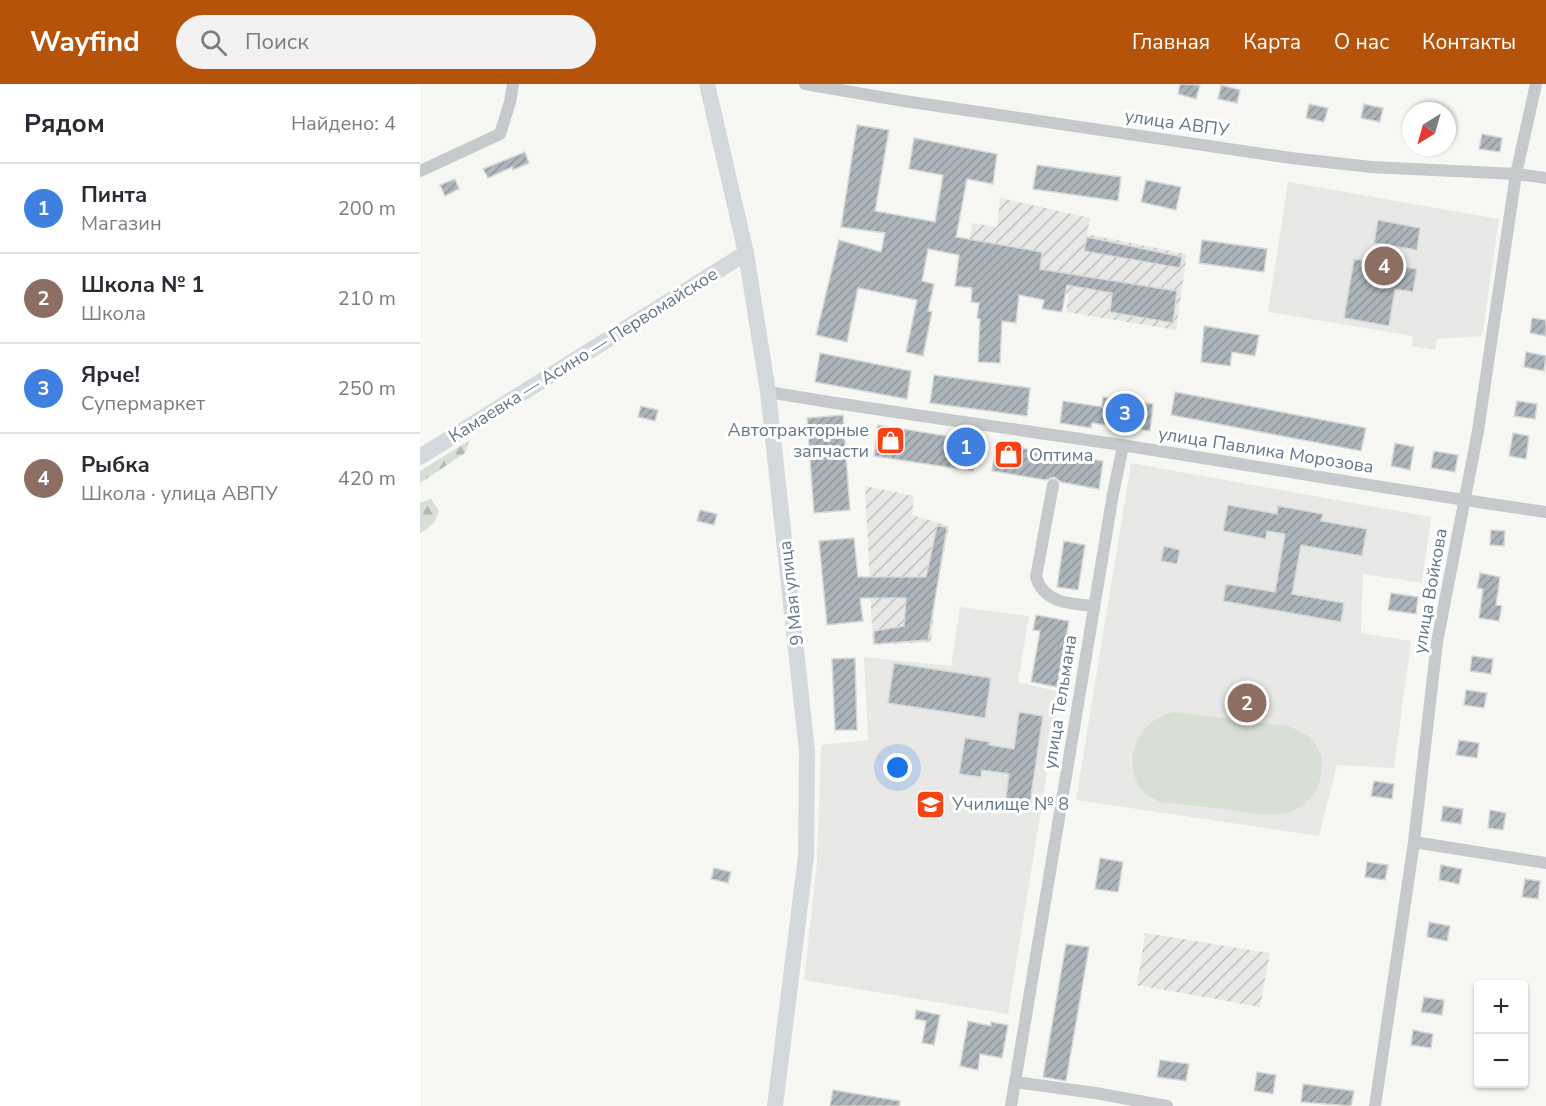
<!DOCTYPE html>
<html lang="ru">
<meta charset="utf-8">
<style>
:root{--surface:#fff;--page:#f2f2f3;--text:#2b2b33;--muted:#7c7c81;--line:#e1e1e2;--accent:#b45309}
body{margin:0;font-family:"Nunito Sans",sans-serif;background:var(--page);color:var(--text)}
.controls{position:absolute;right:18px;bottom:18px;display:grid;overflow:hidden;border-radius:6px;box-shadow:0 2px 4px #0004}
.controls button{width:54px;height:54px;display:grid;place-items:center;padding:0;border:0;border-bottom:2px solid var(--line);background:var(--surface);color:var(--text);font:30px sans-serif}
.compass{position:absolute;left:982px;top:18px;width:54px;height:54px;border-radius:50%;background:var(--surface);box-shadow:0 2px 4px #0004;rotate:217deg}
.you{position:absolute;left:478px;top:684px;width:21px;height:21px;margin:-15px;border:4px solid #fff;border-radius:50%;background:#1a73e8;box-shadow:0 0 0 9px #1a73e833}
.badge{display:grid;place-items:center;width:39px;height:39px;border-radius:50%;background:var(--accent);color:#fff;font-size:20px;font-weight:700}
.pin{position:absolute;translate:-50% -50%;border:3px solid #fff;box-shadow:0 2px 6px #0006}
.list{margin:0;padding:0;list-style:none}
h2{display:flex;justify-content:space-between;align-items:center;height:78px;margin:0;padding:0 24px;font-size:26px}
h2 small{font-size:20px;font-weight:400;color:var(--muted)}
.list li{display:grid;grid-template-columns:39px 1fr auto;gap:18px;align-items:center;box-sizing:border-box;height:90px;padding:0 24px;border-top:2px solid var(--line)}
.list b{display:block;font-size:22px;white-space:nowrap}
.list p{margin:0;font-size:20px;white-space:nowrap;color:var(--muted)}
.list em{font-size:20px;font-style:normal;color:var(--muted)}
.icon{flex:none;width:33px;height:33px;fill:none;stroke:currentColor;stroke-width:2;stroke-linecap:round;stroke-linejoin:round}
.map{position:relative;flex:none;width:1126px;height:1022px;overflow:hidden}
header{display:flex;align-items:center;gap:36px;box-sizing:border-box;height:84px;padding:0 30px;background:var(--accent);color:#fff}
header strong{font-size:28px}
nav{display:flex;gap:33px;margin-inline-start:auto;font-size:21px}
.search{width:420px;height:54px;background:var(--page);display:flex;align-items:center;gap:15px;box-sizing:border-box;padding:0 21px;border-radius:33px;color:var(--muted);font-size:22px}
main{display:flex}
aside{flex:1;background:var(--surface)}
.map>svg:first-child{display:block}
</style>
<header>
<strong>Wayfind</strong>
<div class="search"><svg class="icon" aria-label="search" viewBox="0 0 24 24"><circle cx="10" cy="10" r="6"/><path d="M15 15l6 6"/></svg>Поиск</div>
<nav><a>Главная</a><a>Карта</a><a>О нас</a><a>Контакты</a></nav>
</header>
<main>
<aside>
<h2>Рядом<small>Найдено: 4</small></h2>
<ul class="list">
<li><span class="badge" style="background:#3f7fe0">1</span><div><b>Пинта</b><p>Магазин</p></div><em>200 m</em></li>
<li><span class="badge" style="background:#8d6e63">2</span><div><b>Школа № 1</b><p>Школа</p></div><em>210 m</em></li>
<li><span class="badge" style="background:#3f7fe0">3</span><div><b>Ярче!</b><p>Супермаркет</p></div><em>250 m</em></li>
<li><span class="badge" style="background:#8d6e63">4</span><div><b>Рыбка</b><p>Школа · улица АВПУ</p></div><em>420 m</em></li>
</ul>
</aside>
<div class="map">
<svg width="1126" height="1022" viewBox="0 0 1126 1022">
<defs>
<pattern id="industrial-furrows" width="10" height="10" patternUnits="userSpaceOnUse" patternTransform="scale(1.5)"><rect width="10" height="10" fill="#e8e8e6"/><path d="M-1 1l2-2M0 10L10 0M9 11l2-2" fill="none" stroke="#c0c1c0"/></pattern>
<pattern id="forest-firs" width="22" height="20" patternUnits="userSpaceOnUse" patternTransform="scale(1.5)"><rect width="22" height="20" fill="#d8dfd4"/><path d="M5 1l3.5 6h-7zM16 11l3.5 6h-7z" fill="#b3bab2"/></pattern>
<pattern id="building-hatch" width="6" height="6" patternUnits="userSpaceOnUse" patternTransform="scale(1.5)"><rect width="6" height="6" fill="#acb5bb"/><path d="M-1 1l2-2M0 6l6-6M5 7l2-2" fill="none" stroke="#90989e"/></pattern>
</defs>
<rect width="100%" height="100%" fill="#f7f7f3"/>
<g fill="#e8e8e6">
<polygon points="868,98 1079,135 1062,252 1017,255 1015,266 992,262 993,252 848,228"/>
<polygon points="711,379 1011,433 1002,499 943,490 941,549 991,557 974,684 917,681 899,752 656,716"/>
<polygon points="540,523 609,532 598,598 640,608 588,930 384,896 397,779 401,661 448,656 444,573 531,582"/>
</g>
<g fill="url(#industrial-furrows)">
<polygon points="580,114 670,134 667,150 767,170 756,246 646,228 649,211 626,206 547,170 552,139 577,143"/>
<polygon points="445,402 494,412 492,431 529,442 515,517 511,558 453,561"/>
<polygon points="725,849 850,869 840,923 717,901"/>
</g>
<path fill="#d8dfd4" d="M755 628 867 642C886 649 900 657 902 679 903 705 886 727 860 730 842 733 822 727 804 725 783 723 762 720 740 718 730 713 720 707 716 696 703 668 726 631 755 628Z"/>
<g fill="url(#forest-firs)">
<polygon points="50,356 45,369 0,399 0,387"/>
<polygon points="11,415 19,427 14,439 0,450 0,419"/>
</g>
<g fill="url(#building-hatch)" stroke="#d8d8d6" stroke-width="1.5">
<polygon points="760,0 780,1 776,15 758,10"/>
<polygon points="801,1 820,6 817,19 798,15"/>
<polygon points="889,20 908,24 904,38 886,34"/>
<polygon points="944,20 963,24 960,38 941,34"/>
<polygon points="437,41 469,46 455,127 515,138 523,91 489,85 494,54 577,70 573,100 547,95 536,153 622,168 620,185 757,207 753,239 690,228 692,209 647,201 642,228 622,225 624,216 599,211 596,239 582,237 580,279 558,278 560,235 557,234 559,219 551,218 552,204 535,202 539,171 508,165 502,197 514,200 508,227 512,228 503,272 486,268 497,216 438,204 427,258 396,251 419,156 461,168 465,149 421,143"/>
<polygon points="1062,50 1082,54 1080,68 1059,65"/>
<polygon points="105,68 109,79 93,86 92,83 68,94 63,85"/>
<polygon points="617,81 701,93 698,117 613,105"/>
<polygon points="35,95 39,105 25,112 20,101"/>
<polygon points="726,96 761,103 756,126 721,118"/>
<polygon points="958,136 1000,144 997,166 954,159"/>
<polygon points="667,153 762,173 760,184 664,167"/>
<polygon points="782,156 847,165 844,188 779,179"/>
<polygon points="934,175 997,185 993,208 975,205 969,242 924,234"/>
<polygon points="1112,234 1126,236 1126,252 1110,249"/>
<polygon points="784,242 839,251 835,272 812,268 810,282 781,278"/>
<polygon points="1106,268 1126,272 1124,287 1104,283"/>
<polygon points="400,269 491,287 487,315 395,298"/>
<polygon points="514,291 610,304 607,332 510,319"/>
<polygon points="755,308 946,344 941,367 751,331"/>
<polygon points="683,313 733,320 730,347 672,339 671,344 640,339 643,317 682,323"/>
<polygon points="1097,317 1117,320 1115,335 1094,332"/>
<polygon points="221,322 238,326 235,337 218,333"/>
<polygon points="423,331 430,426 394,429 387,334"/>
<polygon points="458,341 558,357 553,387 454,372"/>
<polygon points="1093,349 1109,352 1106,375 1089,372"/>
<polygon points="975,359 994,363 990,386 971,382"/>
<polygon points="576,360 683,377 679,405 641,398 634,393 626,396 572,387"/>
<polygon points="1014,367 1038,371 1035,388 1011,384"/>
<polygon points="808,421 857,430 858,422 903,430 901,437 947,445 942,472 881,461 872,510 924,519 921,538 803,517 806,500 855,508 865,450 847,447 846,455 803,447"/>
<polygon points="280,426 297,430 294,441 277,437"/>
<polygon points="517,442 527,443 508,556 454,560 454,547 484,542 486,514 440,514 443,537 407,541 399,457 434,454 438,493 506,493"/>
<polygon points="1071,446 1085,447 1084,462 1070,461"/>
<polygon points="644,457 665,461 658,506 637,503"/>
<polygon points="744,462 760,466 757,480 741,477"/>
<polygon points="1060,489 1080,493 1076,521 1082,522 1079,537 1059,534 1063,505 1057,504"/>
<polygon points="971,509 998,513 996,530 968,526"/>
<polygon points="616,531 649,537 637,603 611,598 620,547 613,546"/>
<polygon points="1052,572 1073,575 1071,590 1050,587"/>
<polygon points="435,574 437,646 415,646 412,575"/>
<polygon points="474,579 571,594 565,634 468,619"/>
<polygon points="1046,606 1067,609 1064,624 1044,621"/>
<polygon points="599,628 623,632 609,725 585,722 589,690 562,686 561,693 539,690 545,654 570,658 569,661 594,665"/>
<polygon points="1039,656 1059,659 1057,674 1036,671"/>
<polygon points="954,697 974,700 972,715 951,712"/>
<polygon points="1023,722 1043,725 1041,740 1021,737"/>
<polygon points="1070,726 1086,729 1083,746 1068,744"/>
<polygon points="680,774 703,778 698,808 675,805"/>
<polygon points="947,778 968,781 965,796 945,793"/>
<polygon points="1021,781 1042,785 1039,800 1019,796"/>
<polygon points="294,784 311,788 308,799 291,795"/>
<polygon points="1105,795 1120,797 1118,815 1102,813"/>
<polygon points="1009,838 1030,842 1027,857 1007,853"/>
<polygon points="646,860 669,863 646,997 623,993"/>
<polygon points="1004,913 1024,916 1022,931 1001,928"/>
<polygon points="496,926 520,931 514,961 502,959 506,937 495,935"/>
<polygon points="548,937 571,942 571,938 588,941 582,974 560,970 558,986 540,982"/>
<polygon points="993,946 1013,950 1011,964 991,961"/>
<polygon points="740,976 769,980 766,997 737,993"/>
<polygon points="837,988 856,991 853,1010 834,1007"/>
<polygon points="883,1000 934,1007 931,1022 881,1018"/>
<polygon points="413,1006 480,1017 479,1022 410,1022"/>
</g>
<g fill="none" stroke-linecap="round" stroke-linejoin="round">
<g stroke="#c6cacd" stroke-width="12">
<polyline points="385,0 484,17 871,74 951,83 1096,90 1126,94"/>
<polyline points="0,87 80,50 90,18 93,0"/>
<path d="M348 308C465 328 583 343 701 361 843 383 984 408 1126 428"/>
<path d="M633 401 616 493C624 519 650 520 674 522"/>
<polyline points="994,758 1126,779"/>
<polyline points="595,998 675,1009 747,1022"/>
<polyline points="591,1022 693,410 703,362"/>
<polyline points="955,1022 994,758 1017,558 1058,347 1096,90 1116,0"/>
</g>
<g stroke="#d4d9dd" stroke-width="16">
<polyline points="287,0 326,169 348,308 387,667 386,772 355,1022"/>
<polyline points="0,373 326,169"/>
</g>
</g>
<defs>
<symbol id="shop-square" viewBox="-11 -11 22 22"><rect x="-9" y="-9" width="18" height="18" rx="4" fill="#f54315" stroke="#fff"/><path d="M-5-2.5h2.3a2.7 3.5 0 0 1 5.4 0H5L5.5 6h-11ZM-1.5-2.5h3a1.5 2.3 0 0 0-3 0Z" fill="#fff"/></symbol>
<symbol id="school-square" viewBox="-11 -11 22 22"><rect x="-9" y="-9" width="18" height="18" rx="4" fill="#f54315" stroke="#fff"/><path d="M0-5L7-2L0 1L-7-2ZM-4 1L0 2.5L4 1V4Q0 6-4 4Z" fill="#fff"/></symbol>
</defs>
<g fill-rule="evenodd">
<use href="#shop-square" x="454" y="340" width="33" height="33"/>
<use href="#shop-square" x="572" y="354" width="33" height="33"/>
<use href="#school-square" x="494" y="704" width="33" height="33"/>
</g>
<g text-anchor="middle" stroke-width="6" stroke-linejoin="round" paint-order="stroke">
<g font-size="18" fill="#637887" stroke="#fff">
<text transform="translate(757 39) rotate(8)" y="6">улица АВПУ</text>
<text transform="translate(163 271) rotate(-32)" y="6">Камаевка — Асино — Первомайское</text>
<text transform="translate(846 366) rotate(9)" y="6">улица Павлика Морозова</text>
<text transform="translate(1010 507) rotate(-80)" y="6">улица Войкова</text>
<text transform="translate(371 509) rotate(-97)" y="6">9 Мая улица</text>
<text transform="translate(640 618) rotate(-81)" y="6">улица Тельмана</text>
</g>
<g font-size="18" fill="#637887" stroke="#fff" text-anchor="start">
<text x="449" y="352" text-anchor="end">Автотракторные<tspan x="449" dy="21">запчасти</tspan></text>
<text x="609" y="377">Оптима</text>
<text x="532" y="726">Училище № 8</text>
</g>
</g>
</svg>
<div class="controls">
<button>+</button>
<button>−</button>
</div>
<svg class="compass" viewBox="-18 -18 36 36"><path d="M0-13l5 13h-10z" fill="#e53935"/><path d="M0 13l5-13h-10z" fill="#7c7c81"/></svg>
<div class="you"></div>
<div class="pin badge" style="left:546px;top:363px;background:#3f7fe0">1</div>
<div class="pin badge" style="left:827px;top:619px;background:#8d6e63">2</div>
<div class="pin badge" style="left:705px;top:329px;background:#3f7fe0">3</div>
<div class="pin badge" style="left:964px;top:182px;background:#8d6e63">4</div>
</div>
</main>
